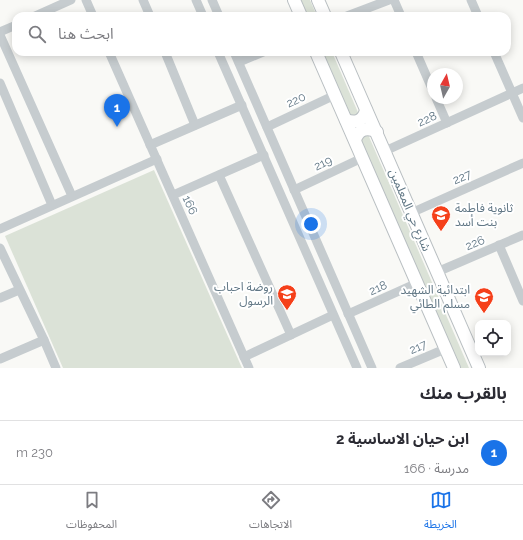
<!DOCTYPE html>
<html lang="ar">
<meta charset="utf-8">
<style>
:root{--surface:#fff;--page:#f7f7f7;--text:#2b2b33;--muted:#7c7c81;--line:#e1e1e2;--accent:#1a73e8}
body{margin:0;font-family:Raleway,"Noto Sans Arabic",sans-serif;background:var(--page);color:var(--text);direction:rtl}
.controls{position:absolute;right:12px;bottom:12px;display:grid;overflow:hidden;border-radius:8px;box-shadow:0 2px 10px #0003}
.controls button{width:36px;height:36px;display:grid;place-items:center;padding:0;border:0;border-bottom:1px solid var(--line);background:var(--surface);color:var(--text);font:20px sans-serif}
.compass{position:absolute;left:427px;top:68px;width:36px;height:36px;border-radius:50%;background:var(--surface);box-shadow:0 2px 10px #0003;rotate:8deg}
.you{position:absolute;left:311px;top:224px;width:14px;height:14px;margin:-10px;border:3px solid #fff;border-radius:50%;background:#1a73e8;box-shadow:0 0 0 6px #1a73e833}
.badge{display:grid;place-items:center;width:26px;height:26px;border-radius:50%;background:var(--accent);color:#fff;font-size:13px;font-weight:700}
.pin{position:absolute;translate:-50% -33px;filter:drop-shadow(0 1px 2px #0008)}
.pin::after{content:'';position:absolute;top:21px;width:14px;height:12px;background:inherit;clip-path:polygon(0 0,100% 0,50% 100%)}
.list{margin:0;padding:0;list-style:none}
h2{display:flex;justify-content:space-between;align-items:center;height:52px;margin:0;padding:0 16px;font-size:17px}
h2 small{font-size:13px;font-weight:400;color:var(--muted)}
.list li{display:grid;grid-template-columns:26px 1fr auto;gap:12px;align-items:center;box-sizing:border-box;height:64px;padding:0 16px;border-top:1px solid var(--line)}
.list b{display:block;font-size:15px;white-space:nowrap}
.list p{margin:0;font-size:13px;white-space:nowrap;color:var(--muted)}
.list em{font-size:13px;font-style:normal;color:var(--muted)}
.icon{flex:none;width:22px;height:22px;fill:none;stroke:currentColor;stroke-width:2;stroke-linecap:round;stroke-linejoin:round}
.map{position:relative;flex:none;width:523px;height:368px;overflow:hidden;direction:ltr}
.search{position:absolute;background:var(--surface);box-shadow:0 2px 10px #0003;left:12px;right:12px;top:12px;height:44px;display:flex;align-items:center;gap:10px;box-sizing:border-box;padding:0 14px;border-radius:12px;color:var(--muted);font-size:15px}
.sheet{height:116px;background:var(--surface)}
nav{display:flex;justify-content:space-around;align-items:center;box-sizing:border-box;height:56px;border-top:1px solid var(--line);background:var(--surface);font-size:11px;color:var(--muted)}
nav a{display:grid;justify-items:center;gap:2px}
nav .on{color:var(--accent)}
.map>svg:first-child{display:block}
</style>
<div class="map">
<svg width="523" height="368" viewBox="0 0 523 368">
<rect width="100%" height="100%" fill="#f9f9f6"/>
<g fill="#dbe2d7">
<polygon points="301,0 310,0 317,16 308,16"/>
<polygon points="323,52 332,52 360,117 352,120"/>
<polygon points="367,132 469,368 460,368 359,136"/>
<polygon points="154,170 242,368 63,368 5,236"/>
</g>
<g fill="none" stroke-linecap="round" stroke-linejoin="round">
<defs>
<g id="major">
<polyline points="294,0 301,16"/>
<polyline points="318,0 325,16"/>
<polyline points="316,52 454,368"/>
<polyline points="341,52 479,368"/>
<path d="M346 120C356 124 364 120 366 110"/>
<path d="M355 140C358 130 367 126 377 132"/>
</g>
</defs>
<use href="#major" stroke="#b9bfc2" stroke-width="14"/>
<g stroke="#c6cccf" stroke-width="9">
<polyline points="86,0 93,16"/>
<polyline points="143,0 150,16"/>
<polyline points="196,0 203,16"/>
<polyline points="212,0 219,16"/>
<polyline points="394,0 401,16"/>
<polyline points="471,0 478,16"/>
<polyline points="35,16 71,0"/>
<polyline points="347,16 389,0"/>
<polyline points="0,32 16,25"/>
<polyline points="0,35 72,196"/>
<polyline points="109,52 249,368"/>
<polyline points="165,52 195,125"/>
<polyline points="218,52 357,368"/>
<polyline points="234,52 372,368"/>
<polyline points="416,52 433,91"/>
<polyline points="494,52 523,118"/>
<polyline points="239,62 263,52"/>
<polyline points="0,83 52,205"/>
<polyline points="436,98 447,123"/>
<polyline points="267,127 335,95"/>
<polyline points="150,145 242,105"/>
<polyline points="385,151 523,88"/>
<polyline points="219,175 291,335"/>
<polyline points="294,190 362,158"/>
<polyline points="173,195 264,155"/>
<polyline points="411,213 523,163"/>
<polyline points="0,229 157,159"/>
<polyline points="499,245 523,301"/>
<polyline points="0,248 44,340 56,368"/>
<polyline points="437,272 523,235"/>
<polyline points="0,298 19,290"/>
<polyline points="348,314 417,283"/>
<polyline points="244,357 333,315"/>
<polyline points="0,359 44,340"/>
<polyline points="400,368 445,349"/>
</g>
<use href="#major" stroke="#fff" stroke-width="12"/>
</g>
<defs>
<symbol id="school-pin" viewBox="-11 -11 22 30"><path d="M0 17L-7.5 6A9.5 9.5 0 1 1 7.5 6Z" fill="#f5401a" stroke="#fff"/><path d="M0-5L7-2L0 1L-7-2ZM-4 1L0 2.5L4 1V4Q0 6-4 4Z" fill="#fff"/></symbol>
</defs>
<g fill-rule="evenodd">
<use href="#school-pin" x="430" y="204" width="22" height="30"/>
<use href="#school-pin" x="276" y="283" width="22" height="30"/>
<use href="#school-pin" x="473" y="286" width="22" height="30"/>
</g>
<g text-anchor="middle" stroke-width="4" stroke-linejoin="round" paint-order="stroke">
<g font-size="12" fill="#617785" stroke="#fff">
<text transform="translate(296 100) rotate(-25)" y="4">220</text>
<text transform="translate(427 119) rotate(-25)" y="4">228</text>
<text transform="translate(323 163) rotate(-26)" y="4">219</text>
<text transform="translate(462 177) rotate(-24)" y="4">227</text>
<text transform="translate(190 205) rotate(66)" y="4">166</text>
<text transform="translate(410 210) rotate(67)" y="4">شارع حي المعلمين</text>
<text transform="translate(475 243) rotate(-23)" y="4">226</text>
<text transform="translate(378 288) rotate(-24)" y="4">218</text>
<text transform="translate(418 347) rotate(-23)" y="4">217</text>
</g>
<g font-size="12" fill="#617785" stroke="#fff" text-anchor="end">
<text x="455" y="212" text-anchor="start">ثانوية فاطمة<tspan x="455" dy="14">بنت أسد</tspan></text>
<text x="273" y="291">روضة احباب<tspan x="273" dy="14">الرسول</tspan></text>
<text x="470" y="294">ابتدائية الشهيد<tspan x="470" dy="14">مسلم الطائي</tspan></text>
</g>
</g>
</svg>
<div class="controls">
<button><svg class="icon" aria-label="locate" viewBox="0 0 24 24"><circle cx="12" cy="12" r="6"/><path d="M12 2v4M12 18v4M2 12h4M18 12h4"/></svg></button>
</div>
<svg class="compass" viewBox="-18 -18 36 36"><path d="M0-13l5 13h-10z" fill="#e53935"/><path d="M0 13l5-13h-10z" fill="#7c7c81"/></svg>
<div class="you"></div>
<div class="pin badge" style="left:117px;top:127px">1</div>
<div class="search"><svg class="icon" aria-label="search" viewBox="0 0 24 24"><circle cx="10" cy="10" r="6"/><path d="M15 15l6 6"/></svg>ابحث هنا</div>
</div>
<section class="sheet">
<h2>بالقرب منك<small></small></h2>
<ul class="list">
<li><span class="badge">1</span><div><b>ابن حيان الاساسية 2</b><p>مدرسة · 166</p></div><em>230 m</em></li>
</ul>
</section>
<nav>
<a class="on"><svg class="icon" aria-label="map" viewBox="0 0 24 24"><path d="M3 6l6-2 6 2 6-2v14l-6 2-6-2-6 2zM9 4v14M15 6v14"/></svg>الخريطة</a>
<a><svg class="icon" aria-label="directions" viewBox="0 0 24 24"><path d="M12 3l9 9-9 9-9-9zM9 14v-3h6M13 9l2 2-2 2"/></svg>الاتجاهات</a>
<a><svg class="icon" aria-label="saved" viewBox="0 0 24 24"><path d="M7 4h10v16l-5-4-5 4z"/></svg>المحفوظات</a>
</nav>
